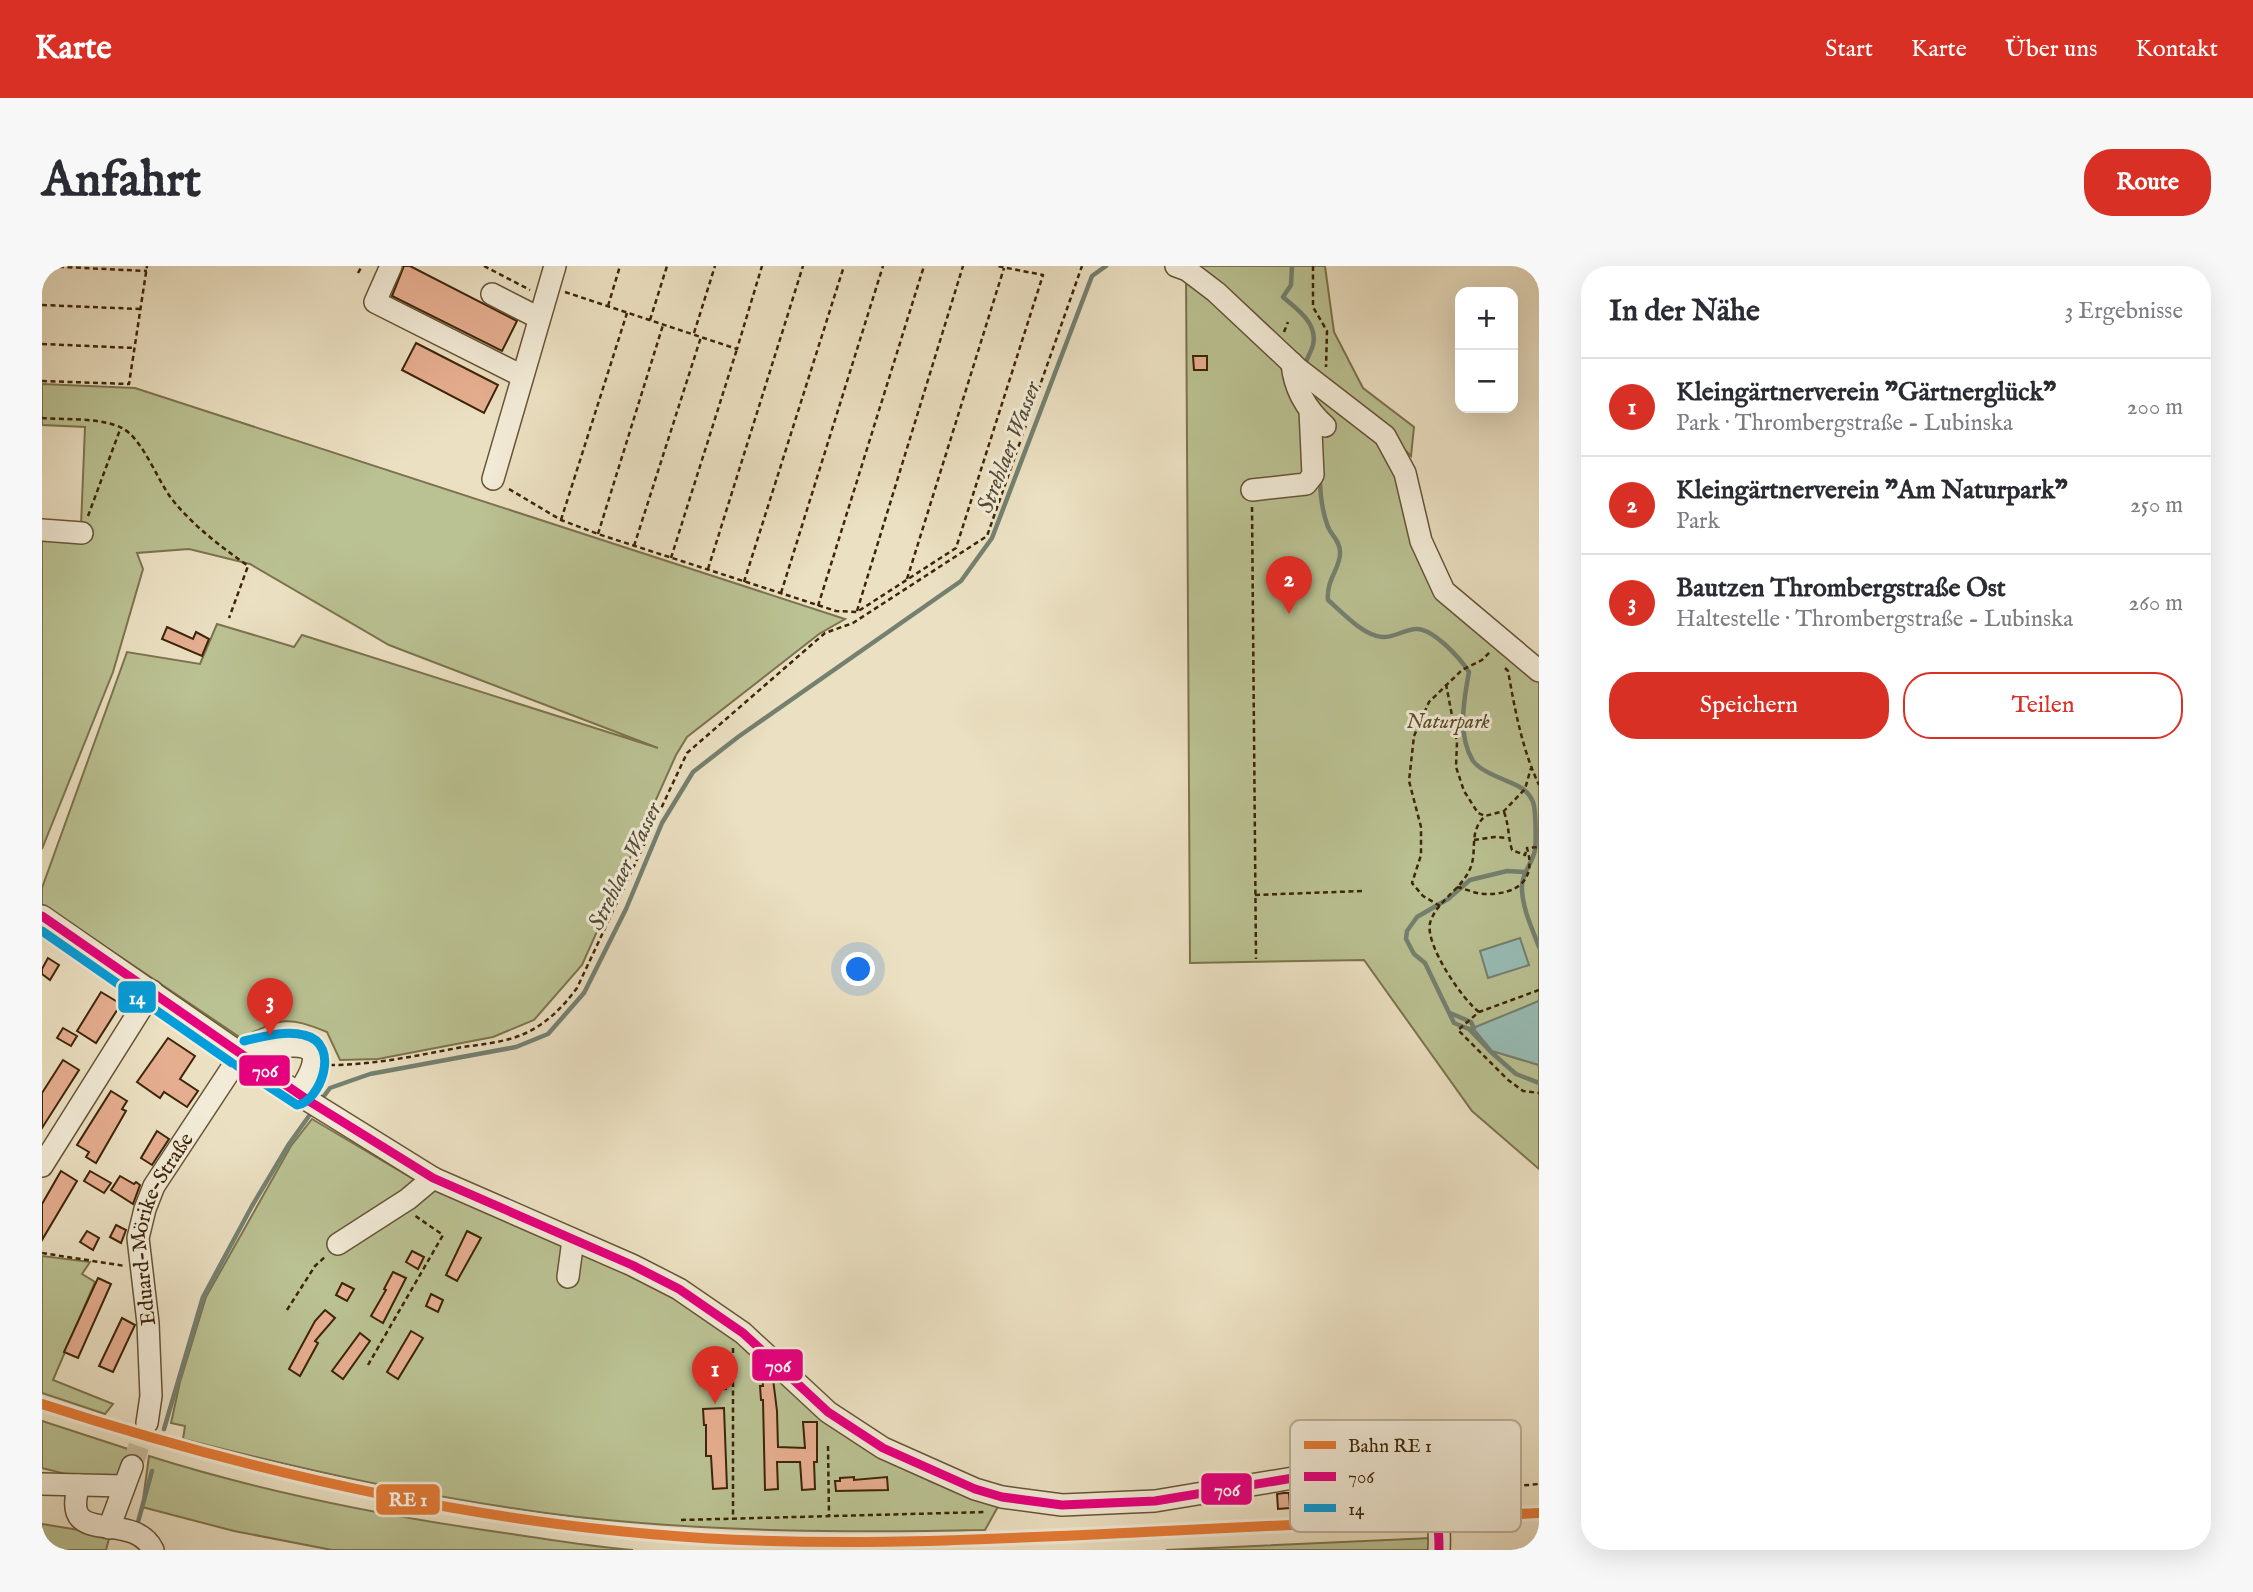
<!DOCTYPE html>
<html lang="de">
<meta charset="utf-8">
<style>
:root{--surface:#fff;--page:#f7f7f7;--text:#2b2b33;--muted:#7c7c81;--line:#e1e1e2;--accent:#d93025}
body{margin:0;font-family:"IM FELL English",serif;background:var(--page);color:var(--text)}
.controls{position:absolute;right:21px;top:21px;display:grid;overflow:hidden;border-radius:14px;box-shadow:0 7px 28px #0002}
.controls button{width:63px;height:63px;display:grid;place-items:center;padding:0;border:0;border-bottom:2px solid var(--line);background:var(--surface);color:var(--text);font:35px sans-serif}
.you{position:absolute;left:817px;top:704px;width:24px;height:24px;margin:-18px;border:5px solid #fff;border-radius:50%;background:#1a73e8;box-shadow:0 0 0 10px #1a73e833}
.badge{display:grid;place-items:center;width:46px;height:46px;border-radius:50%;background:var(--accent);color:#fff;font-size:23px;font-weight:700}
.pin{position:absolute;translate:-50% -58px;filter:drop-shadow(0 2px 4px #0008)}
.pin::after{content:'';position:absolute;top:37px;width:24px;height:21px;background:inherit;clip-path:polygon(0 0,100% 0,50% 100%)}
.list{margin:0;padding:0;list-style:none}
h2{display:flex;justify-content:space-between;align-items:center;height:91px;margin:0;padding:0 28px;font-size:30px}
h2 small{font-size:23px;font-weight:400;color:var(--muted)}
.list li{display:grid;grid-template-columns:46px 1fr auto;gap:21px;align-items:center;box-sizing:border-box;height:98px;padding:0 28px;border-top:2px solid var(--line)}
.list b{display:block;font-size:26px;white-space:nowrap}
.list p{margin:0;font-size:23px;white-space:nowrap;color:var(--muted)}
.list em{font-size:23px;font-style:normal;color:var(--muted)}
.actions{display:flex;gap:14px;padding:21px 28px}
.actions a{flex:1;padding:16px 0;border:2px solid var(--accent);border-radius:28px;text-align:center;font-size:24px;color:var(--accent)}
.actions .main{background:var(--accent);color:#fff}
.map{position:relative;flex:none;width:1497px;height:1284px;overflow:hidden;border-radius:28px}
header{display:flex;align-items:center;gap:42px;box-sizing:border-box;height:98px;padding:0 35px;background:var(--accent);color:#fff}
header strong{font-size:33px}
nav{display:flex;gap:38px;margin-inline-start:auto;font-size:24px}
.intro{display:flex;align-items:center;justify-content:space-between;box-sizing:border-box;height:168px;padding:0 42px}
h1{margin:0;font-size:49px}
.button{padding:18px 32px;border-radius:28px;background:var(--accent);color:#fff;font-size:24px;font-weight:700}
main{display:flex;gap:42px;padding:0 42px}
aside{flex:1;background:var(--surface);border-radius:28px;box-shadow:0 7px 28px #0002}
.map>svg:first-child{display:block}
</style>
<header>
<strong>Karte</strong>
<nav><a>Start</a><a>Karte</a><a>Über uns</a><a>Kontakt</a></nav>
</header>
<div class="intro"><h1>Anfahrt</h1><a class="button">Route</a></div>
<main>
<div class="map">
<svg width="1497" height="1284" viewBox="0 0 1497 1284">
<rect width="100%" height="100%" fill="#ebe0c2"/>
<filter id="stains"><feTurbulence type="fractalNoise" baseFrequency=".00286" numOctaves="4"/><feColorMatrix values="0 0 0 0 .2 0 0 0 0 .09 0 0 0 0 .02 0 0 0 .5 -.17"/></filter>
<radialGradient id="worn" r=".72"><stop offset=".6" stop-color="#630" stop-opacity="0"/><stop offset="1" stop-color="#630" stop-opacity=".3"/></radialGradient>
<g fill="#bac192" stroke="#7c734d" stroke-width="2">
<polygon points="1145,0 1283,0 1292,66 1321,122 1372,161 1369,190 1346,167"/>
<polygon points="1144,6 1340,171 1358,209 1372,279 1497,411 1497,735 1432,763 1450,785 1497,799 1497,903 1430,845 1322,694 1148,697"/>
<path d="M0 118 93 122 803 353 777 368 645 471 634 489 540 699 492 754 451 771 336 793 298 794 285 766C243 749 239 753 199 772L0 638V622L85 386 158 398 175 358 252 381 260 369 616 482 347 379 208 298 147 283 95 287 101 303 71 406 0 583V258L39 260 43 161 0 159Z"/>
<path d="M270 853 380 918 654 1038 822 1178 890 1216 958 1237 943 1264C807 1267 671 1266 536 1251 402 1235 271 1206 141 1173L143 1160 129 1157 138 1116 164 1031 249 880Z"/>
<polygon points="0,990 48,996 40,1008 53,1016 11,1114 71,1138 63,1148 0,1127"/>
<path d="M0 1155 86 1183C84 1190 83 1199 80 1205 68 1223 18 1206 0 1202Z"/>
<path d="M107 1190C224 1227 347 1251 470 1268 510 1274 550 1281 591 1284H290L192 1265 100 1241Z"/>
<polygon points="0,1258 68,1269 64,1284 0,1284"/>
<polygon points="1389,1272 1388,1284 1124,1284"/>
</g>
<g fill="#98bdb6" stroke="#748070" stroke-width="2">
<polygon points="1478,672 1487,699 1446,712 1438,685"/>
<polygon points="1497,735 1497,799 1450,785 1431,762"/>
</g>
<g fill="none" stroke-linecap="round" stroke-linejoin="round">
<g stroke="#748070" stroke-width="4.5">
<path d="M1250 0 1249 19 1241 31C1255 43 1276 57 1271 79 1269 86 1264 94 1262 101"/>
<path d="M1278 211C1278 228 1280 245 1286 261 1290 270 1298 275 1298 286 1299 302 1284 313 1286 334 1300 346 1320 369 1340 371 1351 372 1362 364 1373 363 1390 361 1418 392 1427 406 1422 433 1415 469 1431 495 1437 503 1448 508 1458 512 1471 518 1485 521 1491 536 1494 543 1494 576 1493 584 1490 599 1479 607 1480 624 1481 644 1490 662 1497 681"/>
<polyline points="1482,606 1465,605 1428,614 1406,633 1375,651 1365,665 1364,673 1372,688 1383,697 1412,757 1427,763 1449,786 1474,808 1497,817"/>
<polyline points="1408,747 1429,756 1432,762 1428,763"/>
<polyline points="279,834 288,822 328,808 474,781 506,768 542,727 584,643 620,557 651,506 696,471 919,315 950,272 1050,10 1064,0"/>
<polyline points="122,1163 161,1031 210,940 247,878 272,843"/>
<polyline points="96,1256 110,1205"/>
</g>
</g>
<g fill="#e6ae90" stroke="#3d2508" stroke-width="2">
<polygon points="362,0 368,0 475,55 460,85 350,30"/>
<polygon points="374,77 456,119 442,147 360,104"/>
<polygon points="1151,90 1165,90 1165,104 1152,104"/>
<polygon points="125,361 151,373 154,366 167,373 160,390 120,373"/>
<polygon points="6,692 17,699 8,714 0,708 0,703"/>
<polygon points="59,726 79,738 54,777 35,765"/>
<polygon points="21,762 35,770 29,780 15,772"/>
<polygon points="126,772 153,790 138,813 156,825 145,841 122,826 118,832 95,816"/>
<polygon points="21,794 37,804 0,862 0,827"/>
<polygon points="69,825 85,835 80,843 84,845 54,897 44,891 47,886 35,879"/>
<polygon points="115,865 127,873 110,899 99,892"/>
<polygon points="19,905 35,915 0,974 0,938"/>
<polygon points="48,905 69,917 62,927 42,915"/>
<polygon points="78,910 92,918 94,916 98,919 91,938 69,924"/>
<polygon points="74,959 84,964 79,977 68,971"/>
<polygon points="45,965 57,972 51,984 38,976"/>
<polygon points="425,965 439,972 415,1015 404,1009"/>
<polygon points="370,985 382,991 376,1003 364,996"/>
<polygon points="351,1006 364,1012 341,1057 329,1050 344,1024 342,1023"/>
<polygon points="56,1012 69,1018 36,1092 22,1086"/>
<polygon points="300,1017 312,1023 305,1035 294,1029"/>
<polygon points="389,1028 401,1034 396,1046 384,1040"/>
<polygon points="283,1044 293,1052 273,1075 276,1077 258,1110 247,1103 273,1055"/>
<polygon points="80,1052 93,1059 71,1106 57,1100"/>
<polygon points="369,1065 381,1072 356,1113 345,1106"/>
<polygon points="318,1067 328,1075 301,1113 290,1105"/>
<polygon points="720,1105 731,1113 735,1145 736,1181 763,1182 761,1156 775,1156 775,1196 772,1196 773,1223 760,1224 758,1196 735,1196 736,1223 723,1224 721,1134 719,1134 718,1120 721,1120"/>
<polygon points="683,1110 684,1123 670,1124 670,1111"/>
<polygon points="682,1142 685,1222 671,1223 669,1190 664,1190 664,1159 662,1159 661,1143"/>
<polygon points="812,1211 812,1214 845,1211 846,1224 794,1225 793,1215 798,1215 798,1212"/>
<polygon points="1242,1227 1247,1227 1248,1242 1236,1243 1235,1228"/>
</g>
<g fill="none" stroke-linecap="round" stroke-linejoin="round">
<polyline stroke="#c8bb9d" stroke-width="21" stroke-dasharray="21 10" stroke-linecap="butt" points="90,1200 105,1157"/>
<defs>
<g id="minor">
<polyline points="349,0 333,36 480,110"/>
<polyline points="1134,0 1145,4 1174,26 1255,102 1343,170 1363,207 1379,275 1402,325 1497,405"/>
<polyline points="450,28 497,52"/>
<path d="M1250 97C1252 122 1264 143 1283 160"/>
<polyline points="451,213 513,0"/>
<polyline points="1210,224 1264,218 1271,209 1268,144"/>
<polyline points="0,264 40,267"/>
<path d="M0 650 267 835 391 912 590 999 637 1023 701 1067 786 1146 841 1182 933 1223 960 1231 1020 1239 1113 1235 1323 1200C1382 1197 1400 1230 1397 1284"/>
<path d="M199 788C237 781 301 762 256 827"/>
<polyline points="0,900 110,725"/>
<polyline points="296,978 366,933 391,912"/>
<polyline points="526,1011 531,974"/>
<path id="s1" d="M105 1157 109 1130 106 1057 96 972 103 943 112 920 199 788"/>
<polyline points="0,1218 82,1220"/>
<path d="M37 1219C17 1284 91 1242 111 1284"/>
<polyline points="67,1262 90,1200"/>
</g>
</defs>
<use href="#minor" stroke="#685436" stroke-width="24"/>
<g stroke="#3d2508" stroke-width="2.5" stroke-dasharray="5 3.5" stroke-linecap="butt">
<polyline points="0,0 105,5"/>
<polyline points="442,0 488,24"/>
<polyline points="1271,0 1271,41 1285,65 1284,101"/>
<polyline points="316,7 320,0"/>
<polyline points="523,26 695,83 720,0"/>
<polyline points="0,39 98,43"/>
<polyline points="566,40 578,0"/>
<polyline points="608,54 625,0"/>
<polyline points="1242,66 1246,56"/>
<polyline points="652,67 673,0"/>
<polyline points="0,78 93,82"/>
<polyline points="0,115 87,118 105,0"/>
<path d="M0 152C25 154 57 151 80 162 100 172 115 213 129 232 151 260 177 279 206 300L187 352"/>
<polyline points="467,223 519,254 556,268 794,345 815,346 914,282 1001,9 955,0"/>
<polyline points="1210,241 1214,693"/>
<polyline points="46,250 79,161"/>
<polyline points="519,254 585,47"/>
<polyline points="556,268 621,59"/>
<polyline points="592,280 659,71"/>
<polyline points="629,292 695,83"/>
<polyline points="666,303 761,0"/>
<polyline points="865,313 962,2"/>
<polyline points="702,316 802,0"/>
<polyline points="739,327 841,0"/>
<polyline points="776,340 882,0"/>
<polyline points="815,345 921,0"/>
<path d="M1463 402 1466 405C1473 444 1480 483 1497 519"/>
<polyline points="1404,418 1415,476 1414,501 1422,525 1436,547 1443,550 1462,545 1483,523 1489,502"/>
<path d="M1462 546C1467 559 1466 571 1470 584L1483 589 1485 582"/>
<polyline points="1432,574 1453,571 1466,572"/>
<path d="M1415 621C1424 623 1434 628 1442 628 1474 629 1495 615 1485 582L1497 581"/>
<polyline points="1213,629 1320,625"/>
<polyline points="1398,640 1381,630 1370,617 1379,589 1379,561 1367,515 1372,470 1387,436 1420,404 1440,394 1448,386"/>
<polyline points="1497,724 1437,746 1416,764 1465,813 1481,825 1497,827"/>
<path d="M1437 746C1420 733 1383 679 1388 657 1394 636 1418 624 1427 605 1437 586 1425 567 1443 550"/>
<path d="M288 799C333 799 377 789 421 781 442 778 465 776 484 767 505 757 521 741 535 722L645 487 783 367 811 357 945 270 1040 0"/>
<polyline points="0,987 83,1000"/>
<polyline points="245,1044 273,1000 284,990"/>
<polyline points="691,1082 691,1253"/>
<polyline points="326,1099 401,969 372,949"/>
<polyline points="786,1180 787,1250"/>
<polyline points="1409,1233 1422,1232 1431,1224 1497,1218"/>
<polyline points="639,1254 944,1246"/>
</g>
<use href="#minor" stroke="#f2ebd7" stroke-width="21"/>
<defs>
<path id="bus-1" d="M0 650 267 835 391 912 590 999 637 1023 701 1067 786 1146 841 1182 933 1223 960 1231 1020 1239 1113 1235 1323 1200C1384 1202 1397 1226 1397 1284"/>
<g id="bus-2">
<polyline points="0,665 190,797"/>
<path d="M194 799 255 839C277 837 301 778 262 769 243 764 220 771 202 775"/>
</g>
</defs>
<use href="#bus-1" stroke="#f2ebd7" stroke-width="14"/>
<use href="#bus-2" stroke="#f2ebd7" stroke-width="14"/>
<use href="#bus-1" stroke="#e5007d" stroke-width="9"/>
<use href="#bus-2" stroke="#039ddb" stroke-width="9"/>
<defs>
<path id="rail-1" d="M0 1138C198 1202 400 1250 608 1268 773 1283 937 1274 1102 1266 1234 1260 1365 1253 1497 1247"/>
</defs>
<use href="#rail-1" stroke="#f2ebd7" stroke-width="16"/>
<use href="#rail-1" stroke="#e67b35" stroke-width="10"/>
</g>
<g text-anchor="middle" stroke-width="6" stroke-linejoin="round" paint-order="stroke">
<g font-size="21" font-style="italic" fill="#5c4c2a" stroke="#f2ebd7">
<text x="1406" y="462">Naturpark</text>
</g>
<g font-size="21" fill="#3d2508" stroke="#f2ebd7">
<text dy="7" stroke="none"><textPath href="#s1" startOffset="200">Eduard-Mörike-Straße</textPath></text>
</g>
<g font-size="23" font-style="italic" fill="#544b34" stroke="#f2ebd7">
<text transform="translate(966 181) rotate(-69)" y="8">Strehlaer Wasser</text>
<text transform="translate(582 600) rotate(-64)" y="8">Strehlaer Wasser</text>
</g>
</g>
<rect x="1248" y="1154" width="231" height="112" rx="10" fill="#f2ebd7" stroke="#bcb099" stroke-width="2"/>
<rect x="1262" y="1175" width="32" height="8" fill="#e67b35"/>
<rect x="1262" y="1206" width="32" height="9" fill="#e5007d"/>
<rect x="1262" y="1238" width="32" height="8" fill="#039ddb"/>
<g font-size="19" fill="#3d2508">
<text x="1306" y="1186">Bahn RE 1</text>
<text x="1306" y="1217">706</text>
<text x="1306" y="1249">14</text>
</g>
<g stroke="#f2ebd7" stroke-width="2.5">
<rect x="75" y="714" width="40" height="34" rx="7" fill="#039ddb"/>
<rect x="196" y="788" width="53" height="33" rx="7" fill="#e5007d"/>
<rect x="709" y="1082" width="53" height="34" rx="7" fill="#e5007d"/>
<rect x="1158" y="1206" width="53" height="34" rx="7" fill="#e5007d"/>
<rect x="333" y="1217" width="66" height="33" rx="7" fill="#e67b35"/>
</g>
<g font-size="19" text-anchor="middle" font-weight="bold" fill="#fff">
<text x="95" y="738">14</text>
<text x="223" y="811">706</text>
<text x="736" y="1106">706</text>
<text x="1185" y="1230">706</text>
<text x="366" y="1240">RE 1</text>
</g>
<rect width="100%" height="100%" filter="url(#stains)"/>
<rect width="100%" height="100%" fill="url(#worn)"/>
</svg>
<div class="controls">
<button>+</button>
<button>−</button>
</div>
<div class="you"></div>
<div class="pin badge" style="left:673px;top:1138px">1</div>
<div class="pin badge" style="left:1247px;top:348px">2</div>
<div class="pin badge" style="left:228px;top:770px">3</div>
</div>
<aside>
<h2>In der Nähe<small>3 Ergebnisse</small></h2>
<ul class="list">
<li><span class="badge">1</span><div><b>Kleingärtnerverein &quot;Gärtnerglück&quot;</b><p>Park · Thrombergstraße - Lubinska</p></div><em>200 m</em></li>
<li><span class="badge">2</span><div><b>Kleingärtnerverein &quot;Am Naturpark&quot;</b><p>Park</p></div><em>250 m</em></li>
<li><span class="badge">3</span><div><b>Bautzen Thrombergstraße Ost</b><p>Haltestelle · Thrombergstraße - Lubinska</p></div><em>260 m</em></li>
</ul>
<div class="actions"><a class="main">Speichern</a><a>Teilen</a></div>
</aside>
</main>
